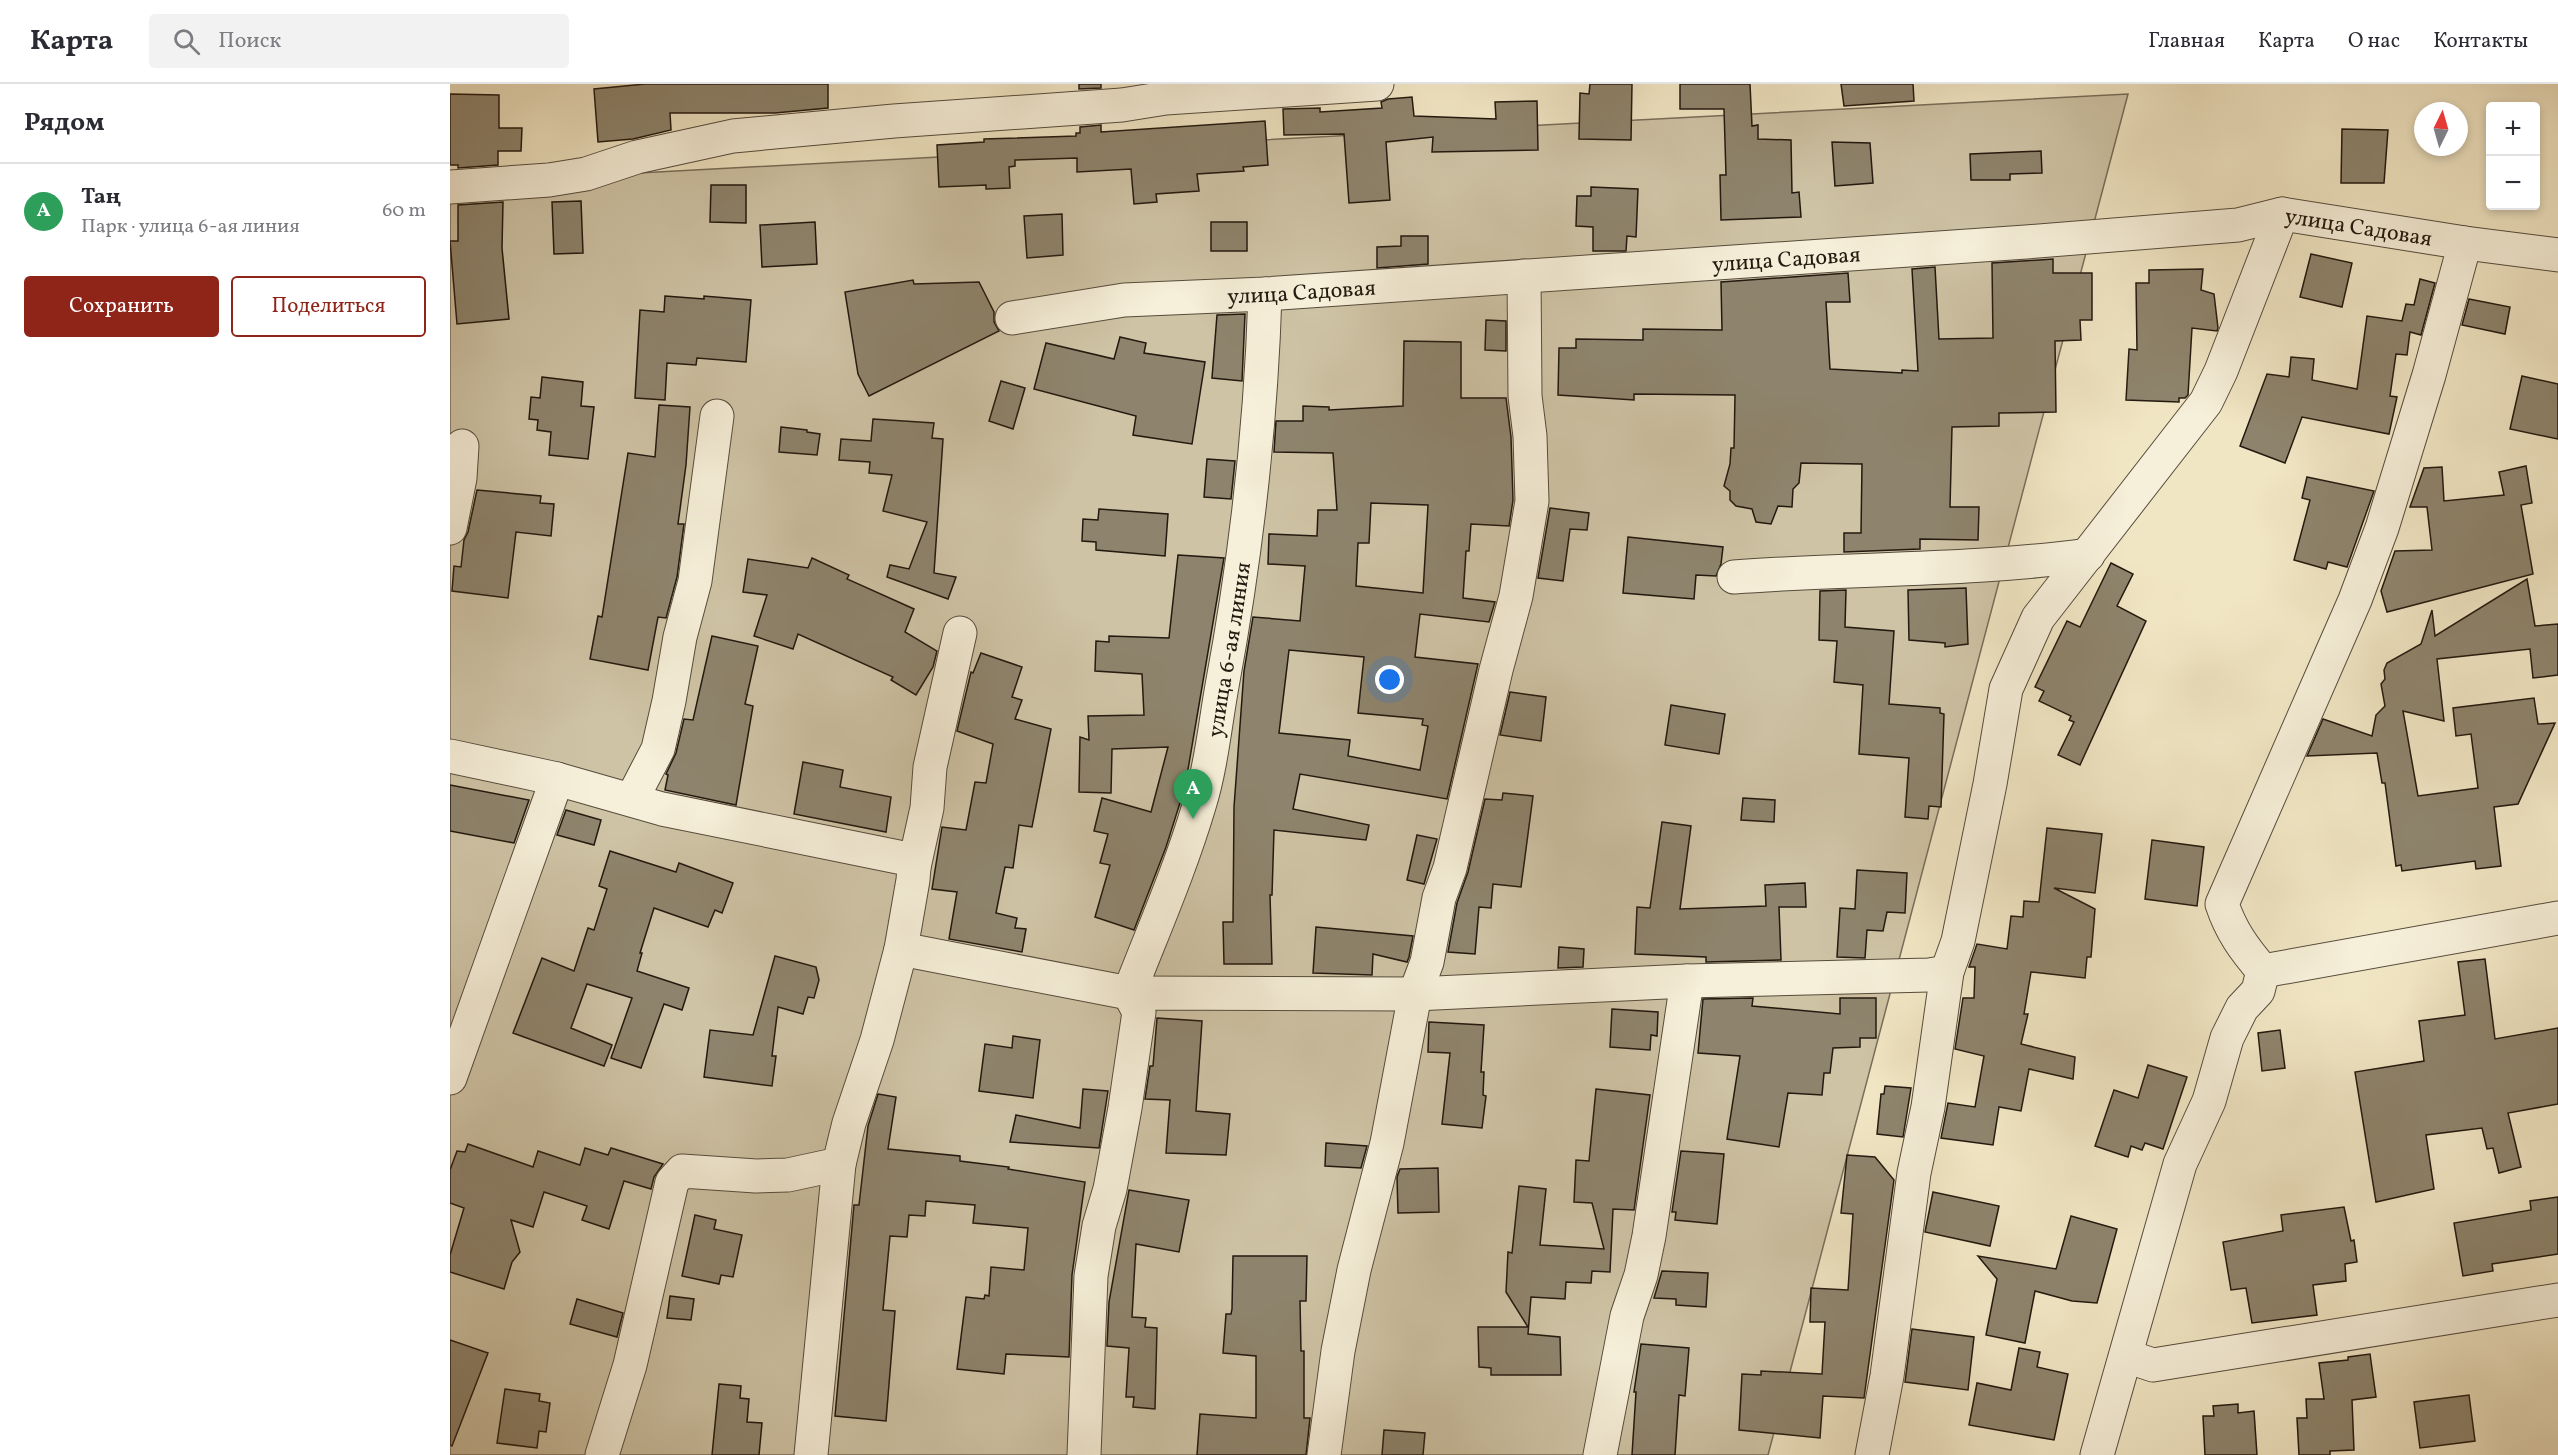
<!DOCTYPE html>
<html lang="ru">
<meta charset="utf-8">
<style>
:root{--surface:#fff;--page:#f2f2f3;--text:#2b2b33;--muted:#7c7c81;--line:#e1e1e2;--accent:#8f2418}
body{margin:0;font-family:Vollkorn,serif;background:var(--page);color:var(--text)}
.controls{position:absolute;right:18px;top:18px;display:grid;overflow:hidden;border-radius:6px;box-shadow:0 3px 9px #0003}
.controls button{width:54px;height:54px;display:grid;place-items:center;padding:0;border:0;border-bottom:2px solid var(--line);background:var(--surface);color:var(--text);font:30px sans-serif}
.compass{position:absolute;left:1964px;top:18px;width:54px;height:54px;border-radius:50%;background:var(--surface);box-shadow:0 3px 9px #0003;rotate:5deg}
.you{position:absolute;left:940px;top:596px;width:21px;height:21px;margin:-15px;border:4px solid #fff;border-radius:50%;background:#1a73e8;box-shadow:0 0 0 9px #1a73e833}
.badge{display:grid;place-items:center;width:39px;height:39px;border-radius:50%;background:var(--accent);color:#fff;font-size:20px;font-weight:700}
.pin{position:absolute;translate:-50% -50px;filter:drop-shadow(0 2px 3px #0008)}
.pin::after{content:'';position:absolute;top:32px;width:21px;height:18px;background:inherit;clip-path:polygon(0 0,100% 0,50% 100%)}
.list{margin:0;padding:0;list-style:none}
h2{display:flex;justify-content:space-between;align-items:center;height:78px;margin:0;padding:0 24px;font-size:26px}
h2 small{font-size:20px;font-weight:400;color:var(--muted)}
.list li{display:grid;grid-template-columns:39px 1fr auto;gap:18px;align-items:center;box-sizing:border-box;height:96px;padding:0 24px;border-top:2px solid var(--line)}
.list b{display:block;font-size:22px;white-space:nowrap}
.list p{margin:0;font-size:20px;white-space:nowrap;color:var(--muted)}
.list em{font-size:20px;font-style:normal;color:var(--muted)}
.actions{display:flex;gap:12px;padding:18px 24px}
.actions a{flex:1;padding:14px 0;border:2px solid var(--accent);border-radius:6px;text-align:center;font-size:21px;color:var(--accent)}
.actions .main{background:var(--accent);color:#fff}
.icon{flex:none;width:33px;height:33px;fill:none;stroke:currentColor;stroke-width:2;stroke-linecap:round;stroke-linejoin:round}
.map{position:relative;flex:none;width:2108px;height:1371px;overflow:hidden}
header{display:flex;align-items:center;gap:36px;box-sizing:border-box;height:84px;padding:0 30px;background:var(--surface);border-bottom:2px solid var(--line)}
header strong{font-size:28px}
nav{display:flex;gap:33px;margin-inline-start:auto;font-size:21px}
.search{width:420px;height:54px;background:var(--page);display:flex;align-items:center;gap:15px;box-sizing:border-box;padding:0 21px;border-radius:6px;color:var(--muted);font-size:22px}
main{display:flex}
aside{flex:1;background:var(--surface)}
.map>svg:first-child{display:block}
</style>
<header>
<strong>Карта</strong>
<div class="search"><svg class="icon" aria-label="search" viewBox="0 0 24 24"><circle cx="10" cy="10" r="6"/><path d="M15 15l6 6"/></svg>Поиск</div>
<nav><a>Главная</a><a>Карта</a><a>О нас</a><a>Контакты</a></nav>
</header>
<main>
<aside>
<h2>Рядом<small></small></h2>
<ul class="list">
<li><span class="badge" style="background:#2e9e5b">A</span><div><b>Таң</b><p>Парк · улица 6-ая линия</p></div><em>60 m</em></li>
</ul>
<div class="actions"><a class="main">Сохранить</a><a>Поделиться</a></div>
</aside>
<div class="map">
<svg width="2108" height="1371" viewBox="0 0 2108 1371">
<rect width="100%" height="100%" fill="#f1e6c4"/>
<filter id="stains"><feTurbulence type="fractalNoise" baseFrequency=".00333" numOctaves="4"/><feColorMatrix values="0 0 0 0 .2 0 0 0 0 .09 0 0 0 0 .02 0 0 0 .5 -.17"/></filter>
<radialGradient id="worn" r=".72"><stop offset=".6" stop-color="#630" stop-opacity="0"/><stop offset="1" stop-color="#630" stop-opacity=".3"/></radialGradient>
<polygon fill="#cec3a5" stroke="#786e5a" stroke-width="1.5" points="1678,10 1318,1371 0,1371 0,99"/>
<g fill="#8e846d" stroke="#23190f" stroke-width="1.5" fill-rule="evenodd">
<polygon points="195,0 378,0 378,24 325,29 220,29 221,46 183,55 148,58 144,5"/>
<polygon points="629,0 651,0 651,4 629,5"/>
<polygon points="1140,0 1182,0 1181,56 1129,55 1130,9 1139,10"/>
<polygon points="1230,0 1300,0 1302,42 1308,41 1308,55 1341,56 1342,109 1349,108 1351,133 1271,136 1270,91 1276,91 1274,25 1230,25"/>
<polygon points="1391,0 1463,0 1464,17 1394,22"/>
<polygon points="0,10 49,11 49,44 72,44 71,67 48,67 48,81 8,84 8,81 0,81"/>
<polygon points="962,13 964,32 1046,35 1045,18 1087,17 1088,66 982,68 983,53 936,58 940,116 899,119 894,50 834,51 833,25 870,24 870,28 932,24 931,18 938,15"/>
<polygon points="815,37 818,81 793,83 794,87 747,90 749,107 706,110 707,118 684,120 681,85 627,88 627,74 565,76 565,82 559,83 560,104 536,105 536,101 489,103 487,61 534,58 534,55 626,52 626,49 630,49 630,43 651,41 651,48"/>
<polygon points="1892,45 1938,46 1934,99 1891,99"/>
<polygon points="1382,58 1420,59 1423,99 1385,102"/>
<polygon points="1591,67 1592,89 1560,90 1560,96 1521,96 1520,70"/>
<polygon points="261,101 296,101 296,139 260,138"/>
<polygon points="1141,103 1188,105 1186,153 1177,152 1176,167 1143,167 1143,143 1126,142 1127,112 1141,112"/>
<polygon points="131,117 133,169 104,170 102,118"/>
<polygon points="53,118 52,164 59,235 7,240 0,157 8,157 8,121"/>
<polygon points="612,130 613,171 577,174 574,132"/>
<polygon points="365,138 367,180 312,183 310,141"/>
<rect x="761" y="138" width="36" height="29"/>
<polygon points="951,152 978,152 978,180 927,184 927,163 951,162"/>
<polygon points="1861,170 1902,179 1892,223 1850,213"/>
<polygon points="1603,175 1603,189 1642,189 1642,236 1630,236 1631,256 1605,257 1606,328 1549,329 1549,342 1502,343 1500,423 1529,423 1528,456 1470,455 1470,465 1394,468 1394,449 1411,449 1412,380 1351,379 1349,399 1343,405 1342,423 1328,422 1321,440 1306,438 1302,425 1286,422 1280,416 1280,407 1274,402 1280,380 1281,364 1284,364 1285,311 1184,310 1184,316 1108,311 1109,264 1126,264 1126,255 1193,256 1193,245 1272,246 1271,198 1398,189 1400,218 1376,218 1380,285 1452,289 1452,286 1468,287 1462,185 1485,183 1489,255 1543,254 1542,179"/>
<polygon points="1753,185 1751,206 1764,210 1768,244 1767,247 1742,244 1738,311 1735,314 1729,314 1729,318 1676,316 1679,265 1687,266 1686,199 1699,199 1699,186"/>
<polygon points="1970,195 1985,199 1971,251 1960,248 1957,271 1946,270 1940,312 1947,313 1939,350 1852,333 1835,379 1790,362 1817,290 1839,293 1841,273 1864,275 1862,296 1907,305 1917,232 1952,237 1956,220 1964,221"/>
<polygon points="463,196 464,200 529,198 544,228 544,238 549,247 419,312 408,290 395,208"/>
<polygon points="215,212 254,215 254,212 301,216 296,278 247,274 246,281 217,279 215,316 185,314 190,226 214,228"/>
<polygon points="2019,215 2060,223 2055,250 2012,241"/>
<polygon points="795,230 792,297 762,294 767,231"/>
<polygon points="1036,236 1056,237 1056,267 1035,266"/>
<polygon points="670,253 696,259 694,269 755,278 742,360 683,351 686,332 584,305 596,259 664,275"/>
<path d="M954 257 1011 258V314H1056L1061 353 1063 416 1059 442 1021 440 1019 467H1016L1013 514 1045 518 1039 538 970 530 965 573 1028 580 997 715 850 690 843 725 919 741 916 756 824 746 822 811H820L822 880H774L773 838H783L784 723 794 587 803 533 850 537 855 482 818 480 819 450 867 452 868 426H887L883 369 824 368 826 337H853V322L879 323V326L953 322ZM921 419 978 421 973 509 906 502 908 459H919ZM839 566 914 573 908 629 973 635 972 641 978 642 970 686 898 672 900 656 829 649Z"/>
<polygon points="2072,292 2108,300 2108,355 2060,345"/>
<polygon points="92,293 133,298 131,322 144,323 138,375 99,371 101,348 87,346 88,336 79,335 81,313 90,314"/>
<polygon points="551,297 575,304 563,345 539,337"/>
<polygon points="209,321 240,323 236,381 228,440 234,440 227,493 216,534 208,533 198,586 140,575 148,532 152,533 178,369 205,373"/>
<polygon points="423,335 484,339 482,354 493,355 484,489 506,493 498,515 437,493 440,481 459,485 477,438 433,427 442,391 419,389 420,378 389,376 391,355 421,357"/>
<polygon points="331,343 357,346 357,348 370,350 367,371 329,368"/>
<polygon points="757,375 785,377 781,415 754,413"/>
<polygon points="2076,382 2082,419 2071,421 2083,490 1937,528 1931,507 1945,467 1982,466 1977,423 1960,423 1974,384 1992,383 1994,417 2054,411 2049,388"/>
<polygon points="1857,393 1924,407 1897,483 1878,478 1876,485 1844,476 1860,416 1852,414"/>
<polygon points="27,406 91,412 90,419 104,420 101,452 66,448 58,514 2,507 4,482 11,483 14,456 18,448"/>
<polygon points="1100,424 1139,429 1137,446 1120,445 1113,497 1088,494"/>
<polygon points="649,425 718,430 715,472 646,466 646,458 632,457 633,435 648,436"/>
<polygon points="1178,453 1273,463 1271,480 1266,492 1246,491 1244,515 1173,509"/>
<polygon points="728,471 774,474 735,703 716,763 684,846 645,833 660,781 650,779 658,750 644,747 652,714 701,728 718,663 662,665 661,709 629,708 630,653 639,656 638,632 694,631 692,590 645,587 646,557 659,558 659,552 719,554"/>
<polygon points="362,474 399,491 397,495 464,525 455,548 487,567 483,583 466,611 441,596 443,593 348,550 343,565 304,552 317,511 293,508 298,475 358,484"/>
<polygon points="1661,479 1683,490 1667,522 1696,537 1630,681 1608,671 1624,638 1619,636 1621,632 1589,617 1594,607 1585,603 1617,537 1630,543"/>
<polygon points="2077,495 2085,542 2108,540 2108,591 2083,594 2080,565 1987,575 1994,637 1953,627 1968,712 2028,704 2021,650 2006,652 2003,624 2084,614 2088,640 2105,639 2068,720 2044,723 2051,782 2026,785 2025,777 1952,787 1951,781 1946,782 1935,699 1932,699 1927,669 1857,672 1873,635 1922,652 1926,631 1935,622 1931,600 1935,595 1934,586 1937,579 1971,560 1982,526 1985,552"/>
<polygon points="1516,504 1518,560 1495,563 1495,559 1459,556 1458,506"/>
<polygon points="1396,506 1395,543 1444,547 1439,620 1490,624 1490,629 1494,630 1491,723 1479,722 1478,735 1455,733 1459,674 1409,670 1413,601 1384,598 1387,557 1369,556 1370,507"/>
<polygon points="262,552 308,562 295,620 303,622 286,721 215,706 218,691 216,690 226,669 234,635 243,636"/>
<polygon points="531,569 572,583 562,613 572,616 565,635 601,645 582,743 569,741 563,784 555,783 546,829 567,834 565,844 576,845 572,868 499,855 507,808 482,805 492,743 516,746 525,698 536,699 543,660 507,647 521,588 523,589"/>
<polygon points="1060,608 1096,613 1091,657 1050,651"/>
<polygon points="1221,621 1275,630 1269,670 1215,661"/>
<polygon points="353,678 393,686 390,703 441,713 436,748 344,730"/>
<polygon points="0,701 79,716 64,759 0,747"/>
<polygon points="1053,709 1083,712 1071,803 1043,800 1041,824 1029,823 1025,870 998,868 1007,819 1018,788 1035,715 1052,716"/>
<polygon points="1293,714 1325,716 1324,738 1291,736"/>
<polygon points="116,726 151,736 144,761 107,751"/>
<polygon points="1212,738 1241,742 1230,825 1316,822 1315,801 1355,799 1356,823 1329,823 1331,876 1256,878 1256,873 1185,870 1187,823 1200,824"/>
<polygon points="1597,744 1652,750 1645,809 1604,804 1645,825 1641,873 1637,873 1635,894 1581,888 1574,930 1578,930 1571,960 1625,973 1623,995 1579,985 1571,1027 1549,1023 1543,1061 1491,1054 1498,1019 1525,1023 1534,972 1505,965 1513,914 1524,914 1525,883 1519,883 1527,860 1557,865 1561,832 1573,833 1574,817 1589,818"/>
<polygon points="967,751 987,755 974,800 957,796"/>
<polygon points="1702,756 1754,763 1747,822 1695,815"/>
<polygon points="160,767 226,788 229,779 283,799 272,829 265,826 258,843 204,824 190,869 192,869 187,887 239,904 232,926 214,920 191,984 161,974 182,914 137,900 121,944 162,961 154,982 63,949 92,874 124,887 138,844 144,846 157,805 149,802"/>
<polygon points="1407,786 1457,789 1455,829 1437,828 1433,847 1417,846 1415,874 1387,873 1390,824 1405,825"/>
<polygon points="866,843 963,852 959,873 957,878 923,870 922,891 863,889"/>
<polygon points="1109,863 1134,865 1133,883 1108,884"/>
<polygon points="325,872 366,883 369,896 364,914 358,913 353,930 328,923 322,972 326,972 322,1002 254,993 260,946 303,951"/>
<polygon points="2035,875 2045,955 2108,944 2108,1020 2058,1029 2071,1083 2049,1089 2043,1064 2037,1065 2032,1044 1976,1051 1984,1105 1926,1118 1905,988 1974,977 1969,937 2015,931 2008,878"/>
<polygon points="1303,914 1302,922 1390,930 1390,914 1426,914 1426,954 1410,954 1410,963 1383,964 1380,989 1374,989 1372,1011 1338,1009 1329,1063 1277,1055 1290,972 1248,969 1253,915"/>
<polygon points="1162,925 1208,928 1207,952 1201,951 1200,966 1160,963"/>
<polygon points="707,934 752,937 746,1027 780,1030 776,1071 716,1069 720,1016 695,1015 700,982 703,982"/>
<polygon points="979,938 1034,941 1031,988 1034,988 1033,1011 1036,1012 1032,1044 992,1040 1000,969 978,968"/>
<polygon points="1830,946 1835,984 1812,987 1808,949"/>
<polygon points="563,952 590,956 583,1014 529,1007 535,960 562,964"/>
<polygon points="1698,981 1737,993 1713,1065 1695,1059 1692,1066 1681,1062 1678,1073 1645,1062 1664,1006 1688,1014"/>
<polygon points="1435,1002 1461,1004 1453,1053 1427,1050 1431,1010 1434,1010"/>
<polygon points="633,1005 658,1007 649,1064 560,1058 566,1031 630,1044"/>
<polygon points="1146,1005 1200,1011 1184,1126 1163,1125 1160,1188 1142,1187 1141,1199 1116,1198 1115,1215 1081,1213 1078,1250 1110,1253 1111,1291 1041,1291 1041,1284 1029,1283 1028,1243 1078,1243 1056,1208 1058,1168 1062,1169 1069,1102 1096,1105 1090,1161 1154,1165 1142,1119 1124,1118 1126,1076 1139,1077"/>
<polygon points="428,1010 446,1013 438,1065 510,1072 510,1077 559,1083 558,1085 635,1098 622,1191 619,1273 556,1270 554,1290 507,1285 516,1213 534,1215 535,1211 539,1212 541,1183 574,1186 578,1144 523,1139 525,1121 476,1117 475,1132 459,1131 457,1153 440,1152 433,1226 445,1227 436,1337 385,1332 404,1121 409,1121 418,1042"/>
<polygon points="876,1059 917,1062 911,1084 875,1082"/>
<polygon points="18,1060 83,1083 88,1067 130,1081 135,1064 158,1071 161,1064 213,1080 204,1093 201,1105 174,1097 159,1145 132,1136 137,1122 94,1108 83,1143 61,1136 70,1168 62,1178 54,1205 0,1188 0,1171 14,1124 0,1119 0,1086 7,1067 15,1068"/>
<polygon points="1231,1067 1274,1070 1267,1140 1225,1136 1226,1128 1222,1128"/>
<polygon points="1397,1071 1425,1073 1444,1096 1414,1314 1373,1312 1370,1354 1289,1346 1292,1290 1311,1291 1311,1287 1372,1290 1375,1238 1360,1238 1361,1204 1398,1206 1403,1130 1391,1129"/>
<polygon points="988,1084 989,1128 948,1129 947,1093 950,1085"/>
<polygon points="679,1106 739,1116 729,1168 686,1160 682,1233 696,1234 695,1243 707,1244 705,1325 683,1323 684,1313 676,1313 679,1264 657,1262 659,1218"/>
<polygon points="1483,1108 1549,1122 1540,1162 1475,1148"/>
<polygon points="2108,1113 2108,1170 2042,1180 2043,1187 2013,1192 2004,1139 2081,1126 2080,1117"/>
<polygon points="1894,1123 1901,1157 1904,1156 1907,1178 1895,1180 1896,1197 1863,1201 1867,1231 1802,1239 1796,1204 1781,1206 1773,1158 1833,1147 1831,1131"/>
<polygon points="245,1131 266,1136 264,1145 292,1151 283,1193 271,1191 269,1200 232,1192"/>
<polygon points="1621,1132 1667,1145 1647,1219 1622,1217 1585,1207 1575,1259 1536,1251 1547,1195 1528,1172 1606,1185"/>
<polygon points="783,1172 857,1172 856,1217 850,1217 851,1267 854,1267 854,1334 860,1334 856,1371 747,1371 750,1330 806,1334 806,1272 773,1269 776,1230 781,1230 782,1225"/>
<polygon points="1212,1187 1258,1189 1256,1223 1226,1221 1226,1215 1204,1214"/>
<polygon points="220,1212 244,1215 241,1236 217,1234"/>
<polygon points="127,1215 173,1229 167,1253 120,1240"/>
<polygon points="1462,1245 1524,1253 1518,1306 1455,1298"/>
<polygon points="0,1256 38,1269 2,1362 0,1361"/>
<polygon points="1191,1260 1239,1264 1235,1312 1229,1311 1225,1371 1182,1371 1186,1308 1184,1308"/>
<polygon points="1569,1264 1590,1268 1587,1283 1618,1290 1604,1356 1519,1341 1527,1299 1561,1306"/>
<polygon points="1920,1270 1926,1313 1902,1316 1904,1366 1880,1367 1880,1371 1849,1371 1847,1334 1857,1334 1856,1315 1874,1315 1869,1279 1898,1276 1898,1273"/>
<polygon points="269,1300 291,1302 290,1314 299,1315 297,1338 312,1339 309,1371 262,1371"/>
<polygon points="55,1305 90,1310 89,1317 100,1319 96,1348 89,1347 87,1364 47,1359"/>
<polygon points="2019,1311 2025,1357 1970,1364 1964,1318"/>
<polygon points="1788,1320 1788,1329 1804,1327 1807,1371 1755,1371 1753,1332 1764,1332 1763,1322"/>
<polygon points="934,1346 975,1349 973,1371 932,1371"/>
</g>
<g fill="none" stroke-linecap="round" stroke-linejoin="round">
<defs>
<g id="minor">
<polyline points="0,103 99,96 136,90 187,73 283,52 444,37 672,21 716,14 927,0"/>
<path id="s1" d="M562 234 674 216 815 210 1576 158 1788 141 1832 130 2015 159 2108 171"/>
<polyline points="0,444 10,394 12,362"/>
<path d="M1284 493C1402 484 1521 487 1638 471"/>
<path id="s2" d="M0 672 107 695 212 725 458 775 464 783 463 796 451 865 679 909C703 847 730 786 749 722 761 684 765 641 772 602 796 473 811 341 815 210"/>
<polyline points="182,715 208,665 219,617 230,553 245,497 267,332"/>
<polyline points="464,783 477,724 480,683 510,549"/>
<path d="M1813 887C1794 865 1781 847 1772 820L1905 516 1932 444 1979 291 2015 159"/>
<polyline points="1813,887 2108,834"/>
<polyline points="0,994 107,695"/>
<polyline points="1676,1272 1703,1281 2108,1216"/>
<polyline points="152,1371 180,1281 222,1098 232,1087 306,1092 338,1091 389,1080"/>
<polyline points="361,1371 389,1080 399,1039 427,956 451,865"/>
<polyline points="634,1371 641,1192 649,1142 660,1105 675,1024 689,928 679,909 965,910 1237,897 1479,891 1497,888"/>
<polyline points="874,1371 888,1267 904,1186 937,1059 965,910 977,878 989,814 1000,784 1046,586 1066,512 1082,417 1080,352 1075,312 1074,192"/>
<polyline points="1150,1371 1177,1232 1191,1191 1199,1152 1237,897"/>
<polyline points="1422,1371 1437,1292 1464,1089 1478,1023 1497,888 1508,857 1540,700 1556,605 1588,534 1756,318 1771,287 1832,130"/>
<polyline points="1647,1371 1730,1080 1759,1017 1777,954 1792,924 1808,907 1813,887"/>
</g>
</defs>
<use href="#minor" stroke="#564c3c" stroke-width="35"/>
<use href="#minor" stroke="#f6efd9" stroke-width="33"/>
</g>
<g text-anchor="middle" stroke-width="4.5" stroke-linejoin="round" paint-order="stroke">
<g font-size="22" fill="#23190f" stroke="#f6efd9">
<text dy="8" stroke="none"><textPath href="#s1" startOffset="1353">улица Садовая</textPath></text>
<text dy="8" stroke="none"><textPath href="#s1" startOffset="777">улица Садовая</textPath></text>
<text dy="8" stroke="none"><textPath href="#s1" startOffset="291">улица Садовая</textPath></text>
<text dy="8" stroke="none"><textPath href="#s2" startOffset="1154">улица 6-ая линия</textPath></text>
</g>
</g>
<rect width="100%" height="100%" filter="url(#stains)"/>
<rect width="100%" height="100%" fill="url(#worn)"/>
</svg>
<div class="controls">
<button>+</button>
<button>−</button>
</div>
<svg class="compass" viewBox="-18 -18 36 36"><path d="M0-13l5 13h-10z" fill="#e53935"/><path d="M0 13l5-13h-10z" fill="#7c7c81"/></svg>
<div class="you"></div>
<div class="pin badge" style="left:743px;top:735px;background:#2e9e5b">A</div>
</div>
</main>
